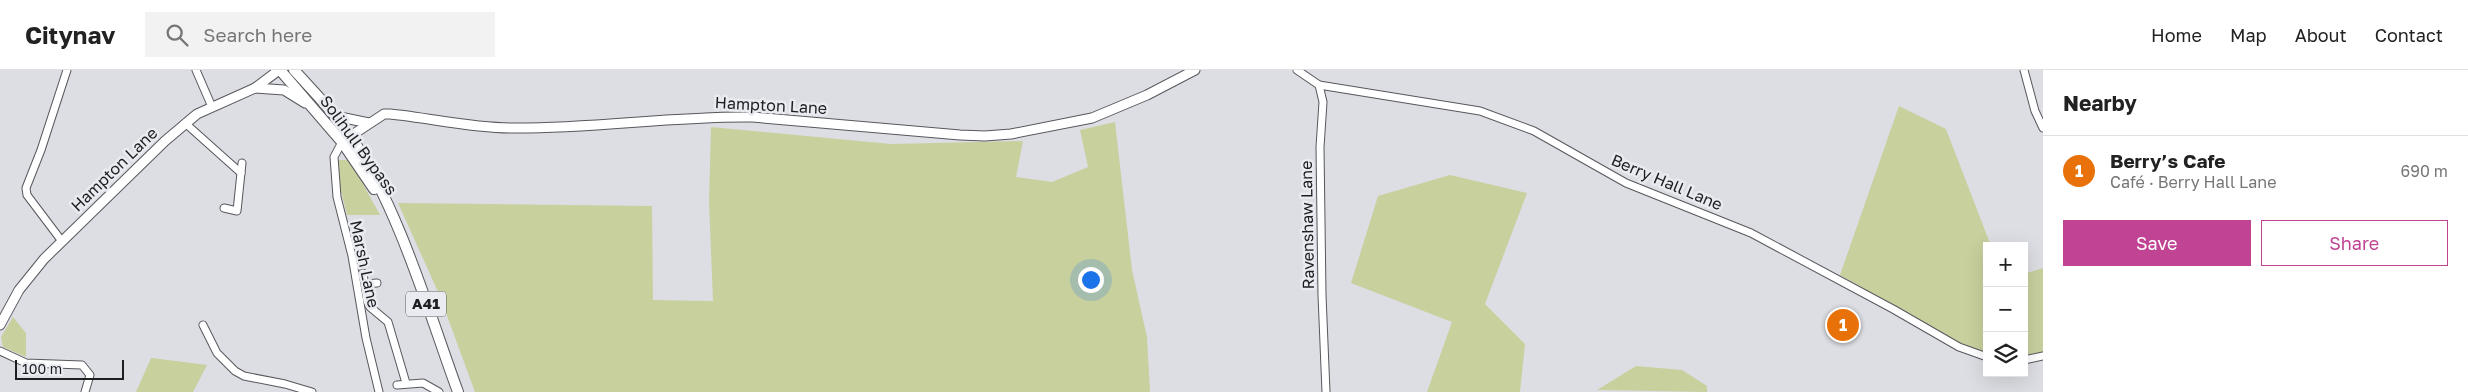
<!DOCTYPE html>
<meta charset="utf-8">
<style>
:root{--surface:#fff;--page:#f2f2f2;--text:#222;--muted:#767676;--line:#e0e0e0;--accent:#c14494}
body{margin:0;font-family:"Golos Text",sans-serif;background:var(--page);color:var(--text)}
.controls{position:absolute;right:15px;bottom:15px;display:grid;overflow:hidden;border-radius:0px;box-shadow:0 5px 20px #0002}
.controls button{width:45px;height:45px;display:grid;place-items:center;padding:0;border:0;border-bottom:1px solid var(--line);background:var(--surface);color:var(--text);font:25px sans-serif}
.scale{position:absolute;left:15px;bottom:12px;width:109px;box-sizing:border-box;padding-left:5px;border:2px solid #1d1e20;border-top:0;font-size:14px;line-height:18px;white-space:nowrap;color:#1d1e20;-webkit-text-stroke:4px #e9ebf1;paint-order:stroke}
.you{position:absolute;left:1090px;top:209px;width:18px;height:18px;margin:-12px;border:4px solid #fff;border-radius:50%;background:#1a73e8;box-shadow:0 0 0 8px #1a73e833}
.badge{display:grid;place-items:center;width:32px;height:32px;border-radius:50%;background:var(--accent);color:#fff;font-size:16px;font-weight:700}
.pin{position:absolute;translate:-50% -50%;border:2px solid #fff;box-shadow:0 1px 5px #0006}
.list{margin:0;padding:0;list-style:none}
h2{display:flex;justify-content:space-between;align-items:center;height:65px;margin:0;padding:0 20px;font-size:21px}
h2 small{font-size:16px;font-weight:400;color:var(--muted)}
.list li{display:grid;grid-template-columns:32px 1fr auto;gap:15px;align-items:center;box-sizing:border-box;height:70px;padding:0 20px;border-top:1px solid var(--line)}
.list b{display:block;font-size:19px;white-space:nowrap}
.list p{margin:0;font-size:16px;white-space:nowrap;color:var(--muted)}
.list em{font-size:16px;font-style:normal;color:var(--muted)}
.actions{display:flex;gap:10px;padding:15px 20px}
.actions a{flex:1;padding:11px 0;border:1px solid var(--accent);border-radius:0px;text-align:center;font-size:18px;color:var(--accent)}
.actions .main{background:var(--accent);color:#fff}
.icon{flex:none;width:28px;height:28px;fill:none;stroke:currentColor;stroke-width:2;stroke-linecap:round;stroke-linejoin:round}
.map{position:relative;flex:none;width:2043px;height:322px;overflow:hidden}
header{display:flex;align-items:center;gap:30px;box-sizing:border-box;height:70px;padding:0 25px;background:var(--surface);border-bottom:1px solid var(--line)}
header strong{font-size:24px}
nav{display:flex;gap:28px;margin-inline-start:auto;font-size:18px}
.search{width:350px;height:45px;background:var(--page);display:flex;align-items:center;gap:12px;box-sizing:border-box;padding:0 18px;border-radius:0px;color:var(--muted);font-size:19px}
main{display:flex}
aside{flex:1;background:var(--surface)}
.map>svg:first-child{display:block}
</style>
<header>
<strong>Citynav</strong>
<div class="search"><svg class="icon" aria-label="search" viewBox="0 0 24 24"><circle cx="10" cy="10" r="6"/><path d="M15 15l6 6"/></svg>Search here</div>
<nav><a>Home</a><a>Map</a><a>About</a><a>Contact</a></nav>
</header>
<main>
<div class="map">
<svg width="2043" height="322" viewBox="0 0 2043 322">
<rect width="100%" height="100%" fill="#dcdee4"/>
<g fill="#c8d09e">
<polygon points="1899,36 1946,59 1991,176 1987,176 1987,283 1971,280 1840,205"/>
<polygon points="1115,52 1132,200 1147,267 1150,322 475,322 439,224 398,133 652,136 653,230 713,231 709,132 711,57 891,74 1023,71 1016,107 1052,112 1088,97 1080,60"/>
<polygon points="337,90 347,90 352,94 380,145 347,145 337,106"/>
<polygon points="1450,105 1527,123 1485,234 1525,274 1520,322 1427,322 1452,252 1351,213 1378,126"/>
<polygon points="2043,198 2043,282 2024,285 2024,204"/>
<polygon points="13,247 26,263 26,287 3,277 1,267"/>
<polygon points="151,288 152,288 207,295 193,322 136,322"/>
<polygon points="1636,296 1682,300 1707,316 1707,322 1597,320"/>
</g>
<g fill="none" stroke-linecap="round" stroke-linejoin="round">
<defs>
<g id="minor">
<polyline points="196,0 212,37"/>
<polyline points="1297,0 1319,15 1323,32 1320,77 1322,225 1326,322"/>
<polyline points="2024,0 2035,41 2043,58"/>
<polyline points="1319,15 1480,41 1534,61 1626,113 1751,163 1893,239 1959,277 1987,287"/>
<polyline points="185,53 241,103"/>
<polyline points="342,72 334,87 337,127 352,186 366,268 379,322"/>
<polyline points="224,138 237,141 242,93"/>
<polyline points="61,170 27,125 26,118 41,80 67,0"/>
<polyline points="363,203 367,231 370,237 388,252 406,313"/>
<polyline points="365,214 377,213"/>
<polyline points="203,255 217,283 235,301 244,306 285,314 312,322"/>
<polyline points="0,281 26,293 82,295 90,305 85,322"/>
<polyline points="2024,290 2043,286"/>
<polyline points="397,315 423,313 439,322"/>
</g>
<g id="major">
<polyline points="255,18 284,20 305,33"/>
<polyline points="335,46 369,53"/>
<path d="M346 69 384 44H390C431 48 470 58 511 58 592 59 671 46 752 47L960 65 985 66 1011 64 1092 48 1147 25 1195 0"/>
<polyline points="0,255 19,220 44,189 165,71 197,44 255,18 279,0"/>
</g>
<g id="highway">
<polyline points="280,0 342,72 374,119"/>
<path d="M294 0C313 21 335 43 351 67 399 139 428 240 458 322"/>
</g>
</defs>
<use href="#minor" stroke="#56585d" stroke-width="9"/>
<use href="#major" stroke="#56585d" stroke-width="11"/>
<use href="#highway" stroke="#56585d" stroke-width="12"/>
<use href="#minor" stroke="#fff" stroke-width="7"/>
<use href="#major" stroke="#fff" stroke-width="9"/>
<use href="#highway" stroke="#fff" stroke-width="10"/>
</g>
<g text-anchor="middle" stroke-width="5" stroke-linejoin="round" paint-order="stroke">
<rect fill="#e9ebf1" stroke="#5a5c5f" stroke-width="1" x="406" y="221.5" width="40" height="25" rx="4"/>
<g font-size="15" font-weight="bold" fill="#1d1e20">
<text x="426" y="239">A41</text>
</g>
<g font-size="16" fill="#1d1e20" stroke="#e9ebf1">
<text transform="translate(771 35) rotate(3)" y="6">Hampton Lane</text>
<text transform="translate(359 75) rotate(54)" y="6">Solihull Bypass</text>
<text transform="translate(114 99) rotate(-44)" y="6">Hampton Lane</text>
<text transform="translate(1667 112) rotate(23)" y="6">Berry Hall Lane</text>
<text transform="translate(1307 155) rotate(-91)" y="6">Ravenshaw Lane</text>
<text transform="translate(365 194) rotate(78)" y="6">Marsh Lane</text>
</g>
</g>
</svg>
<div class="controls">
<button>+</button>
<button>−</button>
<button><svg class="icon" aria-label="layers" viewBox="0 0 24 24"><path d="M12 4l9 5-9 5-9-5zM3 14l9 5 9-5"/></svg></button>
</div>
<div class="scale">100 m</div>
<div class="you"></div>
<div class="pin badge" style="left:1843px;top:255px;background:#e8710a">1</div>
</div>
<aside>
<h2>Nearby<small></small></h2>
<ul class="list">
<li><span class="badge" style="background:#e8710a">1</span><div><b>Berry’s Cafe</b><p>Café · Berry Hall Lane</p></div><em>690 m</em></li>
</ul>
<div class="actions"><a class="main">Save</a><a>Share</a></div>
</aside>
</main>
